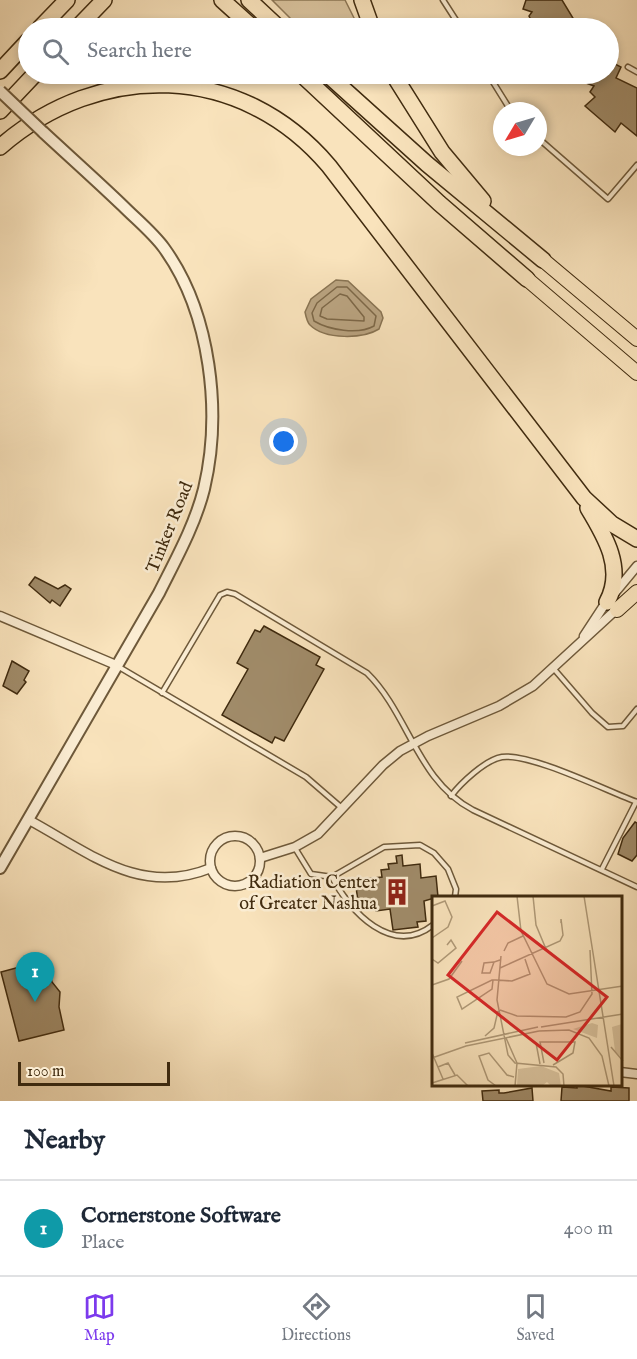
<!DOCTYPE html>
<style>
:root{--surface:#fff;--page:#f6f6f7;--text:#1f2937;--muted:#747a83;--line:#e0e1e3;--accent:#7c3aed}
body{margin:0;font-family:"IM FELL English",serif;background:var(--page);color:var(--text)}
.compass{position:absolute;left:493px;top:102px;width:54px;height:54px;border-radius:50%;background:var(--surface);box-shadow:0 3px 9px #0003;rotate:232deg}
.scale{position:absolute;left:18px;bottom:15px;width:152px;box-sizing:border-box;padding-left:6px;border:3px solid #402b0f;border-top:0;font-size:16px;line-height:21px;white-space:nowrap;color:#402b0f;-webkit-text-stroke:4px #fbedd3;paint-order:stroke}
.you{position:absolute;left:284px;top:442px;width:21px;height:21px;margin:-15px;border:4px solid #fff;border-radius:50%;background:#1a73e8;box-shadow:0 0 0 9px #1a73e833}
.badge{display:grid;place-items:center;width:39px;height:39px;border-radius:50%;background:var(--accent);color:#fff;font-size:20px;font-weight:700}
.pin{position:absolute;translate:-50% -50px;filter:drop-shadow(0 2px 3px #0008)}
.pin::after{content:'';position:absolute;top:32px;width:21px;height:18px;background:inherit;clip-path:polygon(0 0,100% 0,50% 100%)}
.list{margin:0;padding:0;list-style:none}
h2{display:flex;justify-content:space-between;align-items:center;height:78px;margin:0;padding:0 24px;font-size:26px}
h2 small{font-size:20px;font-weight:400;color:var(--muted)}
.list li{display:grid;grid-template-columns:39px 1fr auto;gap:18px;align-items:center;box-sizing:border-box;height:96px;padding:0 24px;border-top:2px solid var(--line)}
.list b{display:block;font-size:22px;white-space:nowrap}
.list p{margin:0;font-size:20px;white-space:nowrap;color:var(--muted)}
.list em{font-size:20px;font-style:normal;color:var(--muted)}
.icon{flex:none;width:33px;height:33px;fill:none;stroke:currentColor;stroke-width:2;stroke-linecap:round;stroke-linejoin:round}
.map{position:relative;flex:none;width:637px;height:1101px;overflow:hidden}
.search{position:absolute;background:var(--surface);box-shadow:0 3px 9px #0003;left:18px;right:18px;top:18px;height:66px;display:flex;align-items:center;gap:15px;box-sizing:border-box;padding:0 21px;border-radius:33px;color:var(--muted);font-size:22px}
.sheet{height:174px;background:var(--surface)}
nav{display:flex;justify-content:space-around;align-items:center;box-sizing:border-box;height:84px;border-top:2px solid var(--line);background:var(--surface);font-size:16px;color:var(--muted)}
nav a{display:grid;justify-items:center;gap:3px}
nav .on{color:var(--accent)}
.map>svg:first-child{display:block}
</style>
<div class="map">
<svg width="637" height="1101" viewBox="0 0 637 1101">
<rect width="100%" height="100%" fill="#f9e3bc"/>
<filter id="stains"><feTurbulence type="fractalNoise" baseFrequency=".00333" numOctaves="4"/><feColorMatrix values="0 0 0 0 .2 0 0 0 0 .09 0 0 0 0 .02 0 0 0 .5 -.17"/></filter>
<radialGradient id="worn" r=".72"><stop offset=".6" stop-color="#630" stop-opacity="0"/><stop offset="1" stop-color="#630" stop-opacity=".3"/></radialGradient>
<polygon fill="#dac49f" stroke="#8d7857" stroke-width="1.5" points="272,0 345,0 359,28 300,28"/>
<path fill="#baa481" stroke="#897453" stroke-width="1.5" d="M336 280 348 281 381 312 383 318 379 329C363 339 325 340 310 325 307 322 306 317 305 312L311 299Z"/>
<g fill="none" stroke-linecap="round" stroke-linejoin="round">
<g stroke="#7d6848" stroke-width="1.5">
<path d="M337 287H347L376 316 374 326C358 335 329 330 314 321L312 313 317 303Z"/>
<polygon points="340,294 347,296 364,317 364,321 327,319 320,316 322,308"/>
</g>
</g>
<g fill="#a08b69" stroke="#402b0f" stroke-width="1.5">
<polygon points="526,0 562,0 579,28 541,28 536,19 532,22 529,16 532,12 523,9"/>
<polygon points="611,62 621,67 616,78 637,88 637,136 621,123 615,132 585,106 595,97 590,92 594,86 583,82 590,74 608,74"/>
<polygon points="35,577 58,589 65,585 71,589 60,606 52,600 50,603 29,585"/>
<polygon points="264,626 320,657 316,665 324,669 284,741 275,737 272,743 222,715 248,669 237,663 255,630 260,632"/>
<polygon points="12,661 29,671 24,680 26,682 17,694 3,686"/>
<polygon points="635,822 637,823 637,855 632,861 618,854 623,838"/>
<polygon points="402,855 403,866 420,864 421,878 436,876 438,897 424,901 426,921 417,922 418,927 393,930 390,909 376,911 375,906 359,908 356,887 367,886 366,879 382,877 381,870 389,869 388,864 397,863 396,856"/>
<polygon points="46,960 52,982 60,992 59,1007 64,1030 19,1041 1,972"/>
<polygon points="577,1085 611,1091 611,1087 629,1088 629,1101 561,1101 562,1087 577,1088"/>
<polygon points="532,1088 533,1101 483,1101 482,1091 499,1090 499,1093 504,1093"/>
</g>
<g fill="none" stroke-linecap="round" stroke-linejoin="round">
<defs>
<g id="service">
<polyline points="443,0 461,28"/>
<polyline points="628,67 637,72"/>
<polyline points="488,74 511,111"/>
<polyline points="538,138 608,199 637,165"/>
<polyline points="119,667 306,777 343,809"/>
<polyline points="554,669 592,713 608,727 623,726 637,709"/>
<path d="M162 693 220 595 227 592 235 594 367 673C409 714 417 781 473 810L637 887"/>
<path d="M451 796C461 783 485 760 502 757 531 753 607 791 637 802"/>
<polyline points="295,848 311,874 332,877 384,847 420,845 434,853 448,869 456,889 455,897"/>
<polyline points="602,869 636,802"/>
<path d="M332 877C350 912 392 957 433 925"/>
</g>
<g id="minor">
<polyline points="0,616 116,665"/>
<polyline points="584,636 603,607 637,566"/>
<path d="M29 820C90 853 140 897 211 868"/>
<circle cx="235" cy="861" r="25"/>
<polyline points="260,858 295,847 318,834 383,765 400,751 428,736 499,706 533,686 619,607"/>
<polyline points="620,1072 637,1074"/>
</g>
<path id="tertiary" d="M0 868 159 593C176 559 195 525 204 489 222 413 211 313 164 248 153 233 137 220 123 206 97 181 70 157 43 132"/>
<g id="primary">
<polyline points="543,260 637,339"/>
<polyline points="527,279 637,373"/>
<polyline points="617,610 637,592"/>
</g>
<g id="motorway">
<polyline points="222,0 253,28"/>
<polyline points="249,0 279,28"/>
<polyline points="362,0 372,28"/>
<polyline points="40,28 67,0"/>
<polyline points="77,28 104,0"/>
<polyline points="0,71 28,41"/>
<polyline points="301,74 439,203 527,279"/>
<polyline points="327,74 427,164 543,260"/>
<polyline points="393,74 442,152 483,201"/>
<polyline points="0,111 35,74"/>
<path d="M0 147C100 60 241 62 329 166L584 498 612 524 637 539"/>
<path d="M588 508C605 536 625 569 607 602"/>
</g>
</defs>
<use href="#service" stroke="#6e593a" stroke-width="7"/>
<use href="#minor" stroke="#6e593a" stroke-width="11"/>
<use href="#tertiary" stroke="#6e593a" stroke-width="14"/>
<use href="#primary" stroke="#402b0f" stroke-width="16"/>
<use href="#motorway" stroke="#402b0f" stroke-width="18"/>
<use href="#service" stroke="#fbedd3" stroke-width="4"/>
<use href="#minor" stroke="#fbedd3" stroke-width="8"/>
<use href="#tertiary" stroke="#fbedd3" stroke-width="10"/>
<use href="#primary" stroke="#f9e3bc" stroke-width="14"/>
<use href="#motorway" stroke="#f9e3bc" stroke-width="15"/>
<defs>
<polyline id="tertiary-bridge" points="0,91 43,132"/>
</defs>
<use href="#tertiary-bridge" stroke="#6e593a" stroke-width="14" stroke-linecap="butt"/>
<use href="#tertiary-bridge" stroke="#fbedd3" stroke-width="10"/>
</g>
<defs>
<symbol id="building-bare" viewBox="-9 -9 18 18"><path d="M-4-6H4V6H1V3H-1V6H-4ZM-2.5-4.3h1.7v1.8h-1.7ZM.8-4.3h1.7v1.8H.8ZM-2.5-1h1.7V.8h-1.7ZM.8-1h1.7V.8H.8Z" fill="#8f2418" stroke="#fbedd3" stroke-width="2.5" paint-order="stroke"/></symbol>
</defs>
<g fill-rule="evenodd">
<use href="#building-bare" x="378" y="873" width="38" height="38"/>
</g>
<g text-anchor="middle" stroke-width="5" stroke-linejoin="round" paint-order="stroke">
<g font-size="18" fill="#402b0f" stroke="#fbedd3">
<text transform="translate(169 527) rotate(-68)" y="6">Tinker Road</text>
</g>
<g font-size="18" fill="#402b0f" stroke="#fbedd3" text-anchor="end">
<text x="377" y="888">Radiation Center<tspan x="377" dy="21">of Greater Nashua</tspan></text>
</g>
</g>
<g transform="translate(432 896)">
<rect width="190" height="190" fill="#f9e3bc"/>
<path d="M160 127 166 129 165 142 141 133ZM190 128V162L183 155 180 131ZM109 170 127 177 129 190H119L115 186 110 190H85L86 173Z" fill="#dac49f"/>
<path fill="none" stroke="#af9977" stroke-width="1.5" d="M85 0 89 35 115 88 137 98 191 90M101 0 104 29 114 53M152 0 182 190M0 10 13 5 20 21 16 31 0 42M72 55 76 47 91 40M69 60 65 104 76 159 83 167 124 171 131 178 132 190M0 63 6 67 24 52 19 44 15 49M62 66 52 67 50 77H58L62 66 68 64M68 72 128 45 131 39 129 23V27M61 84 60 93 30 113 25 101 60 84H64L80 85 98 78 93 63M0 89 17 83 30 65M68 114 85 120 134 121 148 116 160 98 158 54M109 131 191 118M107 135 137 134 157 142 170 160 177 190M53 140 62 132 66 115M74 142 85 167M33 147 106 131M104 147 108 168M179 151 191 165M0 157 11 183M0 162 34 150 107 135M112 167 108 146H143L141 157 121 169M6 171 16 167 23 179M0 187 25 179 36 190M64 190 56 184 47 160 57 157 75 179 82 181M83 190 85 167"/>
<path fill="#d62828" fill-opacity="0.15" stroke="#d62828" stroke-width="3" d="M65 16 175 101 125 164 16 79Z"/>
<rect width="190" height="190" fill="none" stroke="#402b0f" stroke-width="3"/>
</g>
<rect width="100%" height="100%" filter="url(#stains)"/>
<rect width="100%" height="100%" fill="url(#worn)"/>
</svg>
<svg class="compass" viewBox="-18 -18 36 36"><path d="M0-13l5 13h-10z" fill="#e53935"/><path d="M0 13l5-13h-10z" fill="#747a83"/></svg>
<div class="scale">100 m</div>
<div class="you"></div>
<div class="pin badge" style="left:35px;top:1002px;background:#0f9aa8">1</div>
<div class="search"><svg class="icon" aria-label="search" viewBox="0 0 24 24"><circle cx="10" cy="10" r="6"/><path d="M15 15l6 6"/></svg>Search here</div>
</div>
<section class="sheet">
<h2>Nearby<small></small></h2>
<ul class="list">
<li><span class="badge" style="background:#0f9aa8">1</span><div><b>Cornerstone Software</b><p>Place</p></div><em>400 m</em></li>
</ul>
</section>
<nav>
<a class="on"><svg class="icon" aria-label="map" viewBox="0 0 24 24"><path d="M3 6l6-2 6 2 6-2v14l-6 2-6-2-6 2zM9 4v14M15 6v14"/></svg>Map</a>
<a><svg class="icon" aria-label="directions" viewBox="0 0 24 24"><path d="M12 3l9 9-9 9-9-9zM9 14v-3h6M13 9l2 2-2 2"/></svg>Directions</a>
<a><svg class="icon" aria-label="saved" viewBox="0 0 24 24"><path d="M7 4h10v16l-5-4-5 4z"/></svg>Saved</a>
</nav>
